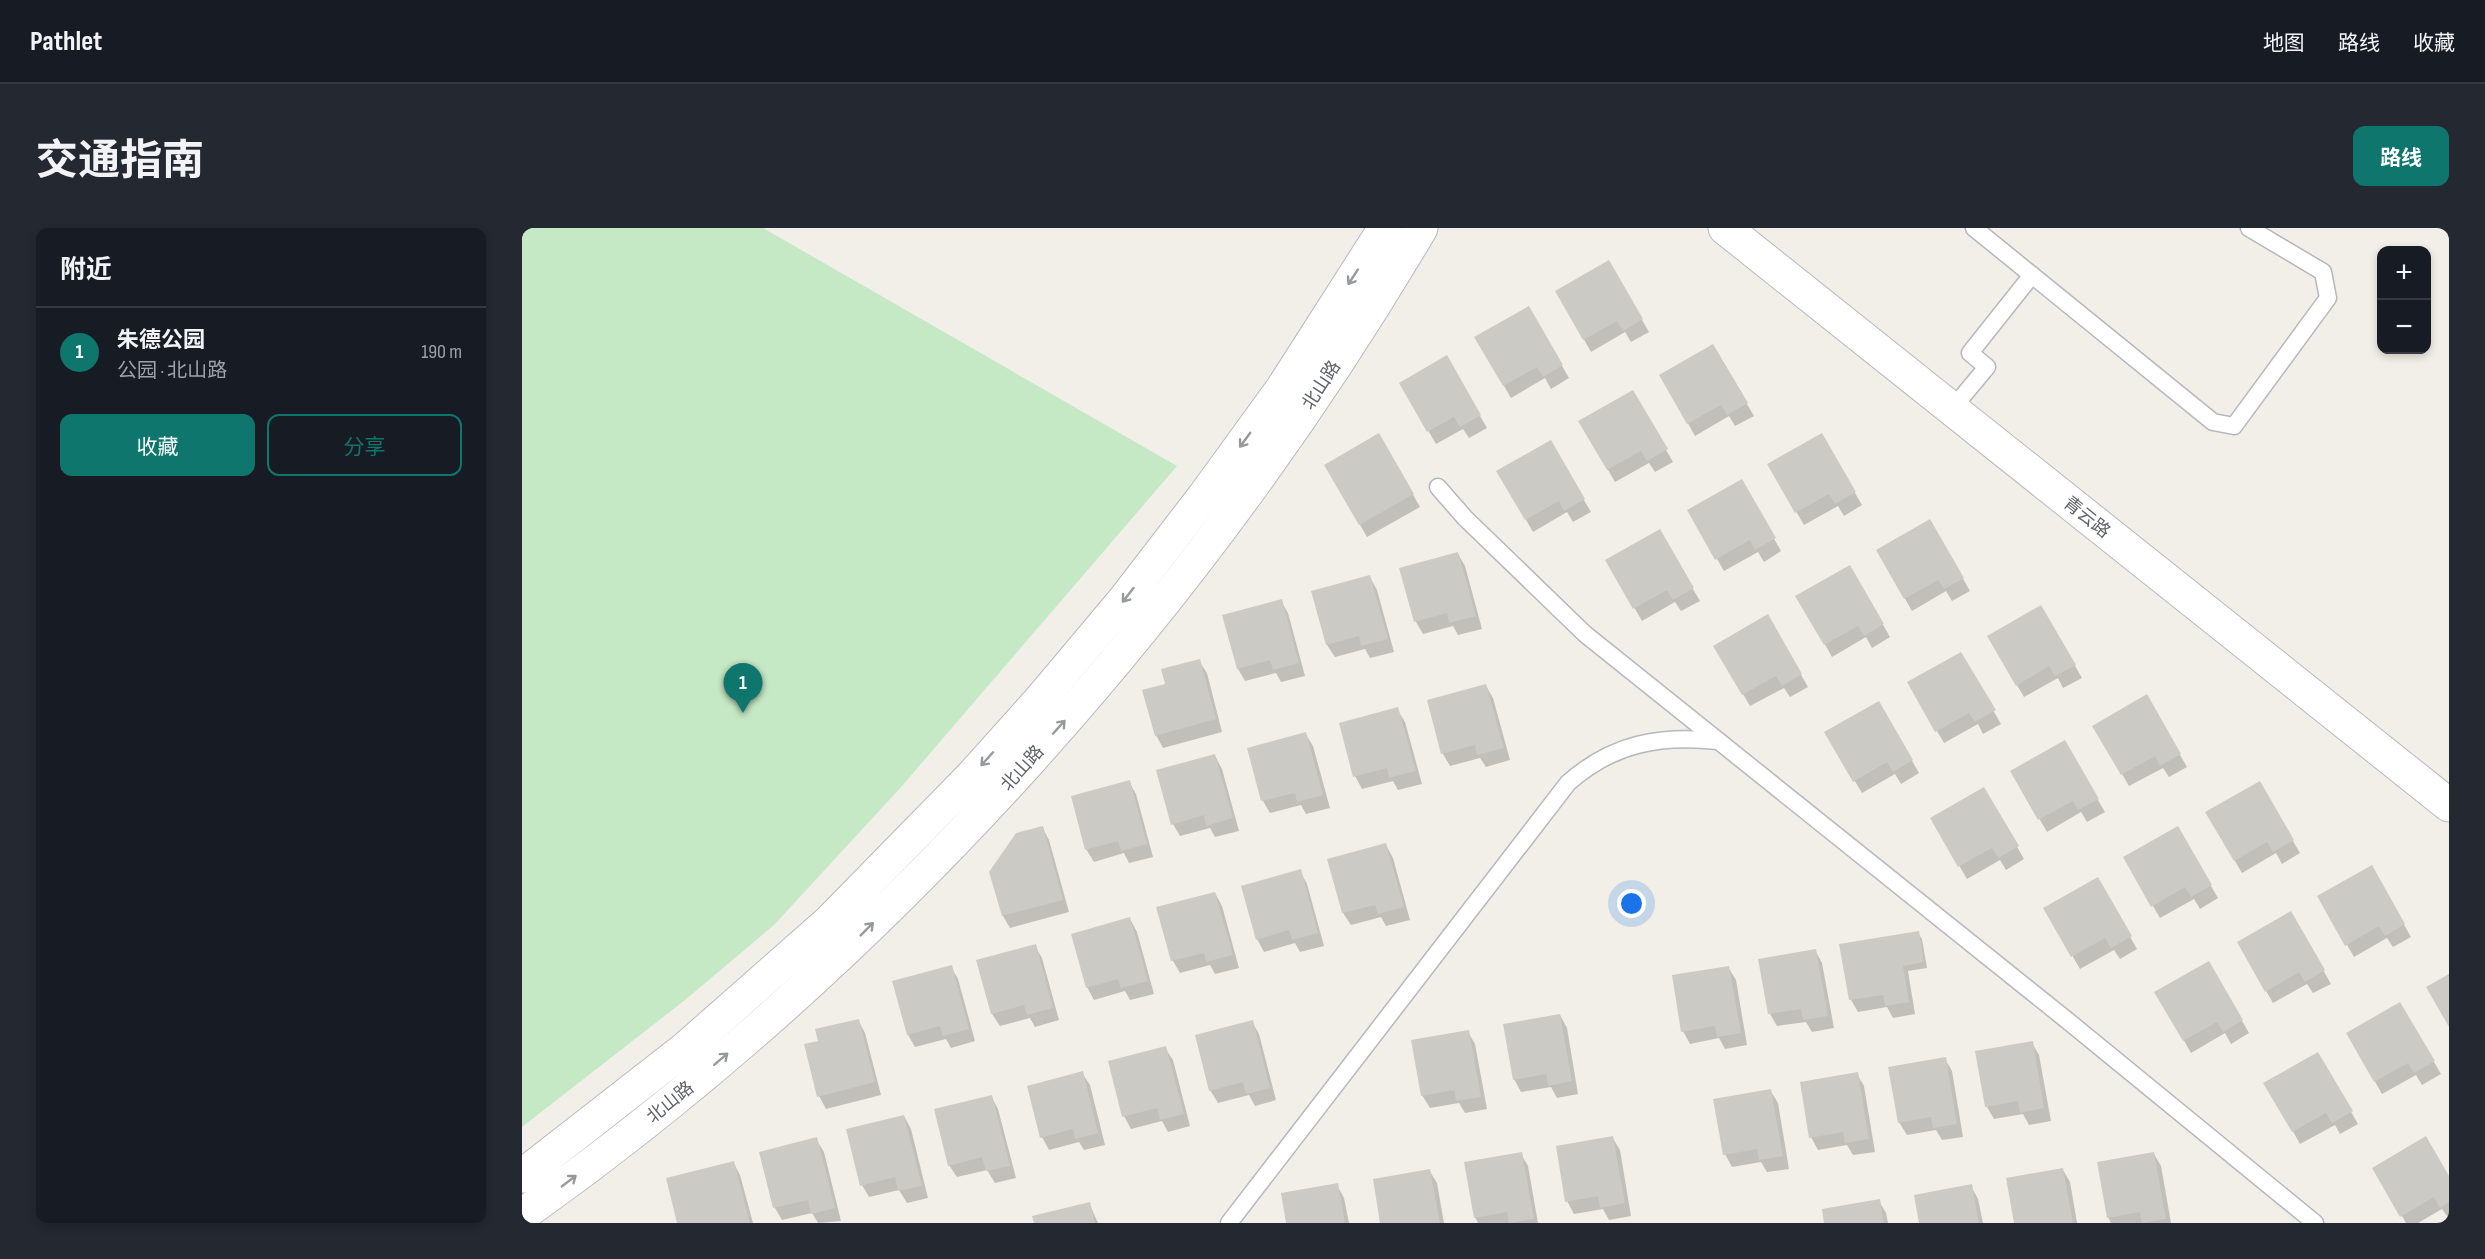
<!DOCTYPE html>
<html lang="zh">
<meta charset="utf-8">
<style>
:root{--surface:#171b24;--page:#242831;--text:#f1f3f6;--muted:#9ea1a6;--line:#363941;--accent:#0f766e}
body{margin:0;font-family:"Sofia Sans Condensed","Noto Sans SC",sans-serif;background:var(--page);color:var(--text)}
.controls{position:absolute;right:18px;top:18px;display:grid;overflow:hidden;border-radius:12px;box-shadow:0 3px 9px #0003}
.controls button{width:54px;height:54px;display:grid;place-items:center;padding:0;border:0;border-bottom:2px solid var(--line);background:var(--surface);color:var(--text);font:30px sans-serif}
.you{position:absolute;left:1110px;top:676px;width:21px;height:21px;margin:-15px;border:4px solid #fff;border-radius:50%;background:#1a73e8;box-shadow:0 0 0 9px #1a73e833}
.badge{display:grid;place-items:center;width:39px;height:39px;border-radius:50%;background:var(--accent);color:#fff;font-size:20px;font-weight:700}
.pin{position:absolute;translate:-50% -50px;filter:drop-shadow(0 2px 3px #0008)}
.pin::after{content:'';position:absolute;top:32px;width:21px;height:18px;background:inherit;clip-path:polygon(0 0,100% 0,50% 100%)}
.list{margin:0;padding:0;list-style:none}
h2{display:flex;justify-content:space-between;align-items:center;height:78px;margin:0;padding:0 24px;font-size:26px}
h2 small{font-size:20px;font-weight:400;color:var(--muted)}
.list li{display:grid;grid-template-columns:39px 1fr auto;gap:18px;align-items:center;box-sizing:border-box;height:90px;padding:0 24px;border-top:2px solid var(--line)}
.list b{display:block;font-size:22px;white-space:nowrap}
.list p{margin:0;font-size:20px;white-space:nowrap;color:var(--muted)}
.list em{font-size:20px;font-style:normal;color:var(--muted)}
.actions{display:flex;gap:12px;padding:18px 24px}
.actions a{flex:1;padding:14px 0;border:2px solid var(--accent);border-radius:12px;text-align:center;font-size:21px;color:var(--accent)}
.actions .main{background:var(--accent);color:#fff}
.map{position:relative;flex:none;width:1927px;height:995px;overflow:hidden;border-radius:12px}
header{display:flex;align-items:center;gap:36px;box-sizing:border-box;height:84px;padding:0 30px;background:var(--surface);border-bottom:2px solid var(--line)}
header strong{font-size:28px}
nav{display:flex;gap:33px;margin-inline-start:auto;font-size:21px}
.intro{display:flex;align-items:center;justify-content:space-between;box-sizing:border-box;height:144px;padding:0 36px}
h1{margin:0;font-size:42px}
.button{padding:15px 27px;border-radius:12px;background:var(--accent);color:#fff;font-size:21px;font-weight:700}
main{display:flex;gap:36px;padding:0 36px}
aside{flex:1;background:var(--surface);border-radius:12px;box-shadow:0 3px 9px #0003}
.map>svg:first-child{display:block}
</style>
<header>
<strong>Pathlet</strong>
<nav><a>地图</a><a>路线</a><a>收藏</a></nav>
</header>
<div class="intro"><h1>交通指南</h1><a class="button">路线</a></div>
<main>
<aside>
<h2>附近<small></small></h2>
<ul class="list">
<li><span class="badge">1</span><div><b>朱德公园</b><p>公园 · 北山路</p></div><em>190 m</em></li>
</ul>
<div class="actions"><a class="main">收藏</a><a>分享</a></div>
</aside>
<div class="map">
<svg width="1927" height="995" viewBox="0 0 1927 995">
<rect width="100%" height="100%" fill="#f1efe8"/>
<polygon fill="#c5e8c5" points="0,0 241,0 655,238 380,558 252,697 163,772 0,899"/>
<g fill="#0003">
<polygon points="1087,34 1127,104 1109,114 1103,104 1069,124 1035,63"/>
<polygon points="1007,80 1047,150 1029,161 1023,150 989,170 954,110"/>
<polygon points="1191,118 1232,188 1213,198 1207,188 1173,208 1139,147"/>
<polygon points="924,129 965,200 947,210 941,201 914,216 879,156"/>
<polygon points="1111,164 1151,234 1133,244 1127,235 1093,254 1058,193"/>
<polygon points="857,207 898,279 845,309 804,237"/>
<polygon points="1299,207 1340,277 1322,288 1316,278 1282,297 1247,237"/>
<polygon points="1028,214 1069,284 1051,294 1045,284 1011,304 976,243"/>
<polygon points="1219,253 1259,323 1242,334 1236,324 1202,343 1167,283"/>
<polygon points="1408,293 1448,363 1430,373 1424,363 1390,383 1356,323"/>
<polygon points="1137,303 1178,373 1159,383 1153,374 1120,393 1085,332"/>
<polygon points="936,326 943,338 960,401 936,407 931,398 901,406 894,394 879,341"/>
<polygon points="1328,339 1368,409 1350,420 1344,409 1310,429 1276,368"/>
<polygon points="848,349 855,362 872,424 848,430 843,421 813,429 805,417"/>
<polygon points="759,373 766,385 783,448 759,454 754,445 723,453 716,441 702,388"/>
<polygon points="1519,379 1560,450 1541,460 1536,450 1502,469 1467,409"/>
<polygon points="1246,388 1286,459 1268,469 1262,460 1228,478 1193,418"/>
<polygon points="1439,426 1479,496 1461,506 1456,496 1422,515 1387,455"/>
<polygon points="677,433 685,445 700,504 641,520 634,507 644,457"/>
<polygon points="964,458 971,470 988,532 964,539 958,530 928,538 921,526 907,473"/>
<polygon points="1624,468 1665,539 1647,549 1641,540 1607,558 1572,498"/>
<polygon points="1357,475 1397,545 1379,556 1373,546 1340,565 1304,505"/>
<polygon points="875,481 883,494 900,556 876,562 871,553 840,561 833,548"/>
<polygon points="783,505 791,518 808,580 784,586 779,577 748,585 741,573 727,521"/>
<polygon points="1542,514 1583,584 1565,594 1559,584 1525,604 1490,544"/>
<polygon points="693,528 700,541 717,603 693,609 688,600 658,608 651,596"/>
<polygon points="607,554 614,566 631,629 607,635 602,625 572,634 564,621"/>
<polygon points="1737,555 1778,625 1760,636 1754,625 1720,645 1685,585"/>
<polygon points="1462,561 1502,631 1484,642 1478,632 1445,651 1410,591"/>
<polygon points="520,599 527,612 547,684 488,700 481,688 469,644"/>
<polygon points="1655,600 1696,670 1678,681 1672,671 1638,690 1603,630"/>
<polygon points="864,617 871,630 888,692 864,698 859,689 829,697 821,685"/>
<polygon points="1849,639 1889,709 1871,719 1865,710 1832,729 1797,668"/>
<polygon points="778,643 785,656 802,718 778,724 773,715 742,724 735,711"/>
<polygon points="1575,651 1615,721 1598,731 1592,722 1558,741 1523,680"/>
<polygon points="693,665 700,678 717,740 693,746 688,737 658,745 651,733 636,680"/>
<polygon points="1769,685 1809,756 1791,765 1785,756 1751,775 1717,715"/>
<polygon points="608,691 615,704 632,766 608,772 603,763 572,772 565,759"/>
<polygon points="1396,705 1400,711 1405,740 1386,743 1393,786 1371,790 1365,779 1336,784 1329,772"/>
<polygon points="513,718 520,730 537,792 513,799 508,790 478,798 470,786"/>
<polygon points="1293,722 1300,735 1312,800 1290,804 1284,794 1255,798 1248,786"/>
<polygon points="1687,735 1727,805 1709,816 1703,805 1669,825 1635,765"/>
<polygon points="429,739 436,751 453,813 429,820 424,811 393,819 386,807 372,754"/>
<polygon points="1206,739 1214,752 1225,817 1203,821 1197,810 1168,816 1161,803"/>
<polygon points="1878,776 1919,846 1900,857 1894,847 1860,866 1826,806"/>
<polygon points="1038,787 1045,800 1056,866 1035,870 1029,859 999,864 992,851"/>
<polygon points="336,792 343,805 359,867 304,881 297,868"/>
<polygon points="730,794 737,806 754,872 733,878 727,867 696,875 688,862"/>
<polygon points="946,804 953,816 965,881 943,885 937,875 908,880 900,867"/>
<polygon points="1510,815 1517,827 1529,893 1507,897 1501,886 1472,891 1465,879"/>
<polygon points="643,820 651,832 668,898 646,904 640,893 609,901 602,888"/>
<polygon points="1796,826 1836,896 1818,906 1813,897 1778,916 1744,855"/>
<polygon points="1423,831 1430,843 1441,909 1420,912 1414,902 1385,907 1377,894"/>
<polygon points="560,845 568,857 583,917 562,922 557,914 527,922 520,909"/>
<polygon points="1335,846 1342,858 1353,924 1331,927 1325,917 1296,922 1289,909"/>
<polygon points="1248,862 1256,875 1267,941 1245,944 1239,934 1210,939 1203,926"/>
<polygon points="469,868 476,881 494,950 473,955 465,942 435,949 427,937"/>
<polygon points="382,888 389,901 406,970 385,975 377,962 347,969 340,957"/>
<polygon points="1090,909 1098,922 1109,988 1087,992 1081,981 1052,986 1045,973"/>
<polygon points="294,911 302,924 319,993 296,995 290,985 260,992 253,980 239,925"/>
<polygon points="999,926 1006,938 1016,995 956,995 953,989"/>
<polygon points="1632,926 1639,938 1649,995 1589,995 1586,989"/>
<polygon points="211,934 218,947 231,995 157,995"/>
<polygon points="1852,940 1927,951 1927,991 1920,981 1896,995 1884,995"/>
<polygon points="907,942 915,955 922,995 860,995"/>
<polygon points="1541,942 1548,954 1555,995 1493,995"/>
<polygon points="815,957 822,970 827,995 765,995"/>
<polygon points="1449,958 1456,971 1461,995 1399,995"/>
<polygon points="1357,973 1364,985 1366,995 1304,995"/>
<polygon points="567,975 576,995 513,995"/>
</g>
<g fill="#cccac5">
<polygon points="1087,32 1121,91 1101,103 1095,93 1061,112 1033,63"/>
<polygon points="1007,78 1041,137 1021,149 1015,139 981,158 952,109"/>
<polygon points="1191,116 1226,175 1205,187 1199,177 1165,196 1137,147"/>
<polygon points="925,127 959,187 938,199 932,189 905,204 877,155"/>
<polygon points="1111,162 1146,221 1125,233 1119,223 1085,242 1056,193"/>
<polygon points="857,205 892,266 837,297 802,237"/>
<polygon points="1300,205 1334,264 1313,276 1307,266 1273,285 1245,236"/>
<polygon points="1029,212 1063,271 1042,283 1037,273 1003,292 974,243"/>
<polygon points="1220,251 1254,310 1233,322 1228,312 1193,332 1165,282"/>
<polygon points="1408,291 1442,350 1422,361 1416,352 1382,371 1354,322"/>
<polygon points="1138,301 1172,360 1151,372 1145,362 1111,381 1083,332"/>
<polygon points="936,324 954,388 927,395 925,385 892,394 877,340"/>
<polygon points="1328,337 1362,396 1342,408 1336,398 1302,417 1273,368"/>
<polygon points="848,347 866,411 839,418 837,408 804,417 789,363"/>
<polygon points="760,371 777,435 751,442 748,432 715,441 700,387"/>
<polygon points="1519,377 1554,437 1533,448 1527,438 1494,458 1465,408"/>
<polygon points="1246,386 1280,446 1260,458 1254,448 1220,467 1191,418"/>
<polygon points="1439,424 1474,482 1453,494 1447,485 1413,504 1385,454"/>
<polygon points="678,431 694,491 633,508 620,462 643,456 639,441"/>
<polygon points="964,456 982,520 955,527 953,517 919,526 905,472"/>
<polygon points="1625,466 1659,526 1638,538 1633,528 1599,547 1570,498"/>
<polygon points="1357,473 1391,532 1371,544 1365,534 1331,554 1302,504"/>
<polygon points="876,479 894,543 867,550 865,540 831,549 817,495"/>
<polygon points="784,504 801,567 775,574 773,565 739,573 725,520"/>
<polygon points="1543,512 1577,571 1556,582 1551,573 1516,592 1488,543"/>
<polygon points="693,526 711,590 684,598 682,587 649,597 634,542"/>
<polygon points="608,552 625,616 599,623 596,613 563,622 549,568"/>
<polygon points="1738,553 1772,612 1751,624 1745,614 1712,633 1683,584"/>
<polygon points="1462,559 1497,618 1476,630 1470,620 1436,639 1408,590"/>
<polygon points="521,598 541,672 480,688 467,644 494,605"/>
<polygon points="1656,598 1690,657 1669,669 1663,659 1629,679 1601,629"/>
<polygon points="864,615 882,679 856,686 853,677 820,685 805,631"/>
<polygon points="1850,637 1883,696 1863,708 1857,698 1823,718 1795,668"/>
<polygon points="779,641 796,705 770,712 767,702 734,712 719,658"/>
<polygon points="1576,649 1610,708 1589,720 1583,710 1549,729 1521,680"/>
<polygon points="693,664 711,727 684,734 682,725 649,733 634,679"/>
<polygon points="1769,683 1803,742 1783,754 1777,744 1743,764 1715,714"/>
<polygon points="608,689 626,753 599,760 596,751 564,760 549,706"/>
<polygon points="1397,703 1402,734 1381,738 1387,774 1363,778 1361,767 1327,772 1317,716"/>
<polygon points="514,716 531,780 505,787 502,777 469,786 454,732"/>
<polygon points="1294,721 1306,788 1281,792 1279,781 1246,786 1236,731"/>
<polygon points="1687,733 1721,792 1701,804 1695,794 1661,813 1632,764"/>
<polygon points="430,737 447,801 421,808 418,798 385,807 370,753"/>
<polygon points="1207,738 1219,805 1195,809 1193,798 1159,804 1150,747"/>
<polygon points="1927,746 1927,799 1904,759"/>
<polygon points="1878,774 1913,833 1892,845 1886,835 1852,854 1824,805"/>
<polygon points="1038,786 1050,853 1026,858 1024,846 991,852 981,796"/>
<polygon points="337,791 353,854 295,869 282,816 296,813 293,801"/>
<polygon points="731,792 748,860 724,866 721,854 687,863 673,807"/>
<polygon points="947,802 959,869 934,873 932,862 899,868 889,812"/>
<polygon points="1511,813 1522,880 1498,885 1496,873 1463,879 1453,823"/>
<polygon points="644,818 662,886 638,892 635,880 600,889 586,833"/>
<polygon points="1796,824 1831,883 1810,895 1804,885 1770,904 1741,855"/>
<polygon points="1424,829 1435,896 1411,900 1409,889 1376,895 1366,839"/>
<polygon points="561,843 576,905 553,911 551,901 518,910 505,858"/>
<polygon points="1336,844 1347,911 1323,915 1321,904 1287,910 1278,854"/>
<polygon points="1249,861 1261,928 1237,932 1235,921 1201,927 1191,871"/>
<polygon points="470,867 488,938 464,943 460,929 426,938 412,881"/>
<polygon points="382,887 400,958 376,963 373,949 338,958 324,901"/>
<polygon points="1091,908 1103,975 1078,980 1076,968 1043,974 1034,918"/>
<polygon points="1904,908 1927,948 1927,974 1918,980 1912,969 1878,989 1850,940"/>
<polygon points="295,909 313,980 289,986 286,972 251,980 237,924"/>
<polygon points="1000,924 1012,991 987,995 985,984 952,990 942,934"/>
<polygon points="1632,924 1644,991 1620,995 1618,984 1585,990 1575,934"/>
<polygon points="212,933 228,995 155,995 144,950"/>
<polygon points="1541,940 1551,995 1492,995 1484,950"/>
<polygon points="908,941 918,995 858,995 851,951"/>
<polygon points="816,955 823,995 764,995 759,965"/>
<polygon points="1450,956 1457,995 1397,995 1392,967"/>
<polygon points="1358,971 1362,995 1302,995 1300,981"/>
<polygon points="568,974 573,995 512,995 510,988"/>
</g>
<g fill="none" stroke-linecap="round" stroke-linejoin="round">
<defs>
<g id="lane">
<polyline points="1452,0 1691,194 1712,198 1806,70 1801,44 1727,0"/>
<polyline points="1430,181 1465,139 1448,125 1510,47"/>
<polyline points="916,259 943,290 1063,406 1546,793 1793,995"/>
<path d="M707 995 1046 555C1091 515 1138 507 1196 513"/>
</g>
<g id="secondary">
<polyline points="1203,0 1927,577"/>
<polyline points="0,948 164,820 306,695 450,548 519,471 603,371 683,267 760,161 863,0"/>
<path d="M0 987C360 732 675 380 899 0"/>
</g>
</defs>
<use href="#lane" stroke="#b5b8bc" stroke-width="19"/>
<use href="#secondary" stroke="#b6babf" stroke-width="35"/>
<use href="#lane" stroke="#fff" stroke-width="16"/>
<use href="#secondary" stroke="#fff" stroke-width="33"/>
</g>
<defs><path id="oneway-shaft" d="M-6 0H5M1.5-3L5.5 0L1.5 3" fill="none" stroke-width="1.6" stroke-linecap="round" stroke-linejoin="round" transform="scale(1.5)"/></defs>
<g stroke="#979a9d">
<use href="#oneway-shaft" transform="translate(831 49) rotate(123)"/>
<use href="#oneway-shaft" transform="translate(723 212) rotate(126)"/>
<use href="#oneway-shaft" transform="translate(606 367) rotate(128)"/>
<use href="#oneway-shaft" transform="translate(537 499) rotate(-48)"/>
<use href="#oneway-shaft" transform="translate(465 531) rotate(132)"/>
<use href="#oneway-shaft" transform="translate(345 701) rotate(-45)"/>
<use href="#oneway-shaft" transform="translate(199 831) rotate(-41)"/>
<use href="#oneway-shaft" transform="translate(47 953) rotate(-37)"/>
</g>
<g text-anchor="middle" stroke-width="4.5" stroke-linejoin="round" paint-order="stroke">
<g font-size="18" fill="#5f6368" stroke="#fff">
<text transform="translate(799 157) rotate(-57)" y="6">北山路</text>
<text transform="translate(1565 289) rotate(39)" y="6">青云路</text>
<text transform="translate(500 540) rotate(-48)" y="6">北山路</text>
<text transform="translate(148 874) rotate(-39)" y="6">北山路</text>
</g>
</g>
</svg>
<div class="controls">
<button>+</button>
<button>−</button>
</div>
<div class="you"></div>
<div class="pin badge" style="left:221px;top:485px">1</div>
</div>
</main>
